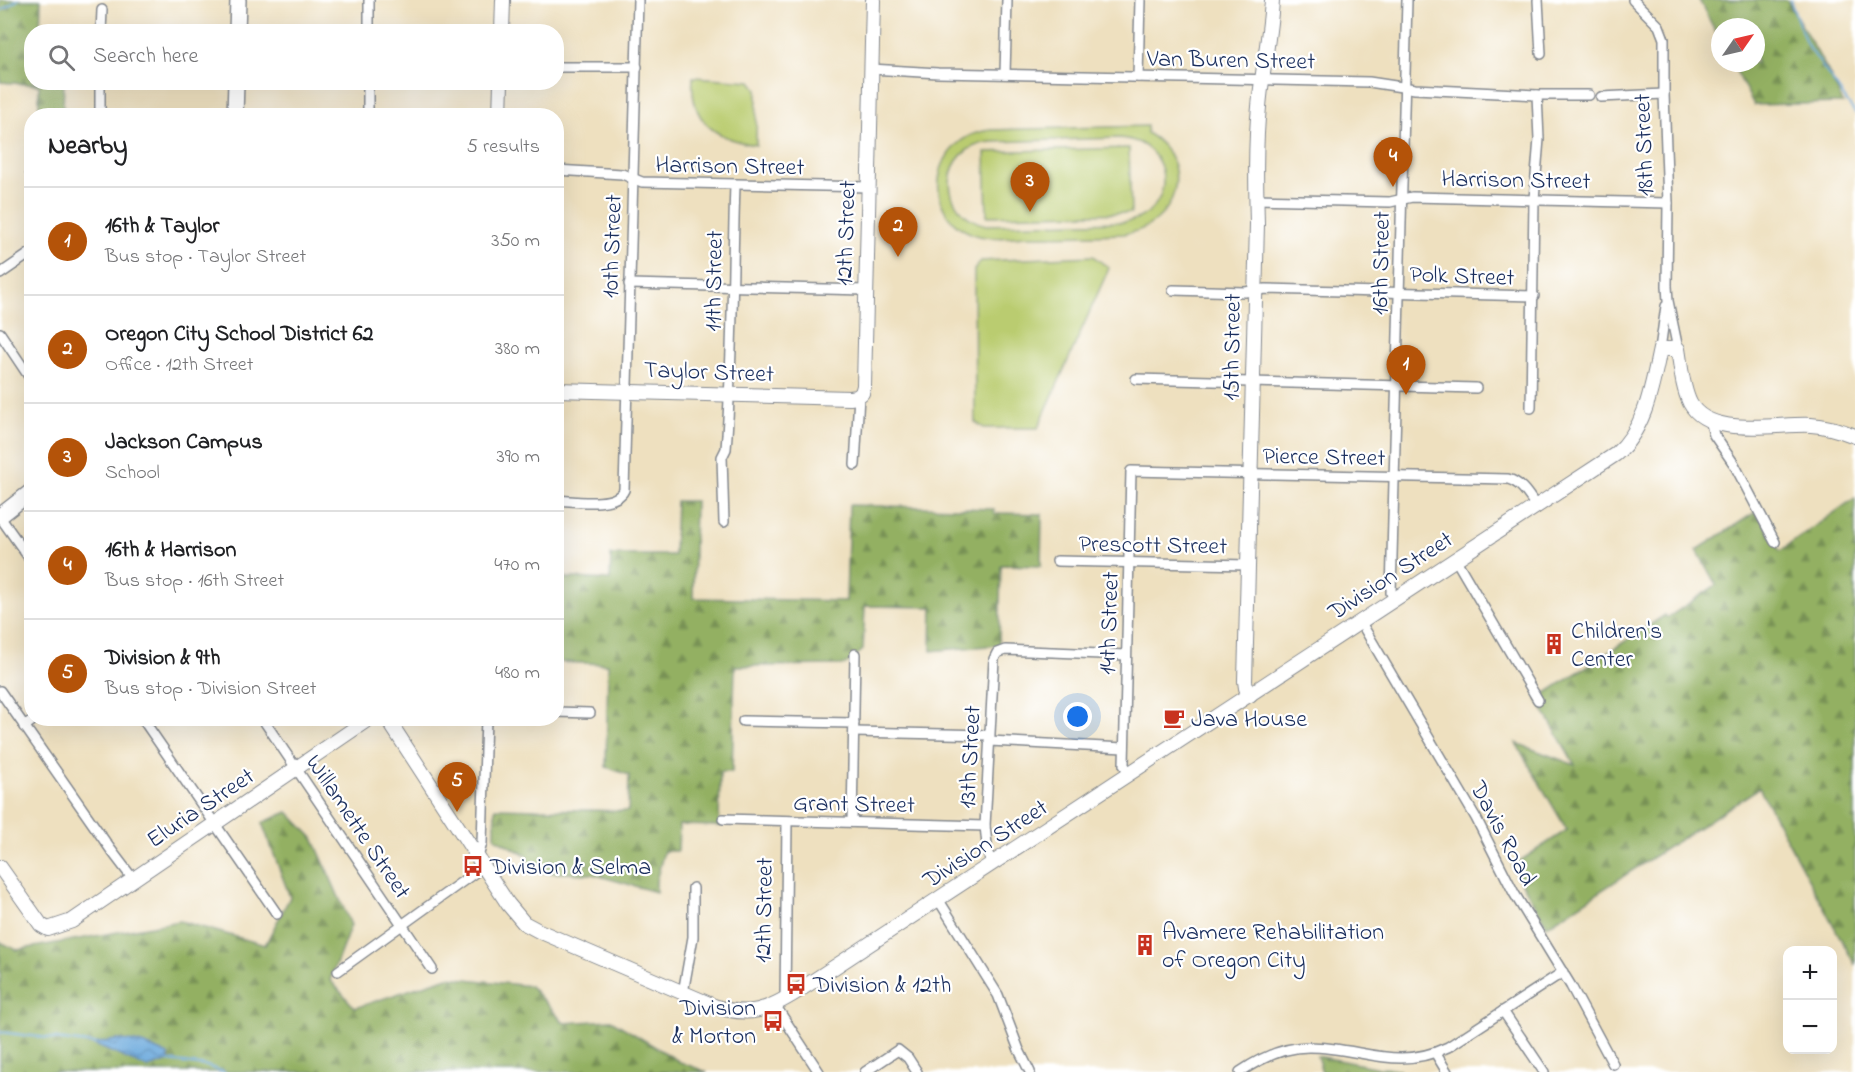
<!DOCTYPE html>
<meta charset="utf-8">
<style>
:root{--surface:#fff;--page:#f6f6f6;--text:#202124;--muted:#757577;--line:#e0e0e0;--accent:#b45309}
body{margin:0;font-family:"Indie Flower",sans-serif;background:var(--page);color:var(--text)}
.controls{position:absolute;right:18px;bottom:18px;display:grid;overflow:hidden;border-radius:12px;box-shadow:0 6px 24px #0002}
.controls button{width:54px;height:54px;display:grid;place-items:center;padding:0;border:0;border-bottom:2px solid var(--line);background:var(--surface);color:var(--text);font:30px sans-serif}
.compass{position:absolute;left:1711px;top:18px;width:54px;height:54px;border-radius:50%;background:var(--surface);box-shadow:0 6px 24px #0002;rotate:56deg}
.you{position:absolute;left:1078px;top:717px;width:21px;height:21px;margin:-15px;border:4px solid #fff;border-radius:50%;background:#1a73e8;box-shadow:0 0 0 9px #1a73e833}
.badge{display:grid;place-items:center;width:39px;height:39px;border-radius:50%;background:var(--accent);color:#fff;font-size:20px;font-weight:700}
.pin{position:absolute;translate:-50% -50px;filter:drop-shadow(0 2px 3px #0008)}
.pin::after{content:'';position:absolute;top:32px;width:21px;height:18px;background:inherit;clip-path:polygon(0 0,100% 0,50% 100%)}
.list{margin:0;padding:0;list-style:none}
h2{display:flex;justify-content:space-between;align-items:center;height:78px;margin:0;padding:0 24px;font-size:26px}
h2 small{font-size:20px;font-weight:400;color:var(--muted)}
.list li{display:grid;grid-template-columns:39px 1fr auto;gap:18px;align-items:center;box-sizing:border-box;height:108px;padding:0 24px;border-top:2px solid var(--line)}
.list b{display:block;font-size:22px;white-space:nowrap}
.list p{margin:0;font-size:20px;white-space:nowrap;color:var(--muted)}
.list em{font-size:20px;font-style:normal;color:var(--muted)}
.icon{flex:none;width:33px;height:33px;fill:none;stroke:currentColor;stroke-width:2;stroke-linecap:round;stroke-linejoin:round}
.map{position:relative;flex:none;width:1855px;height:1072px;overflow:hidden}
.search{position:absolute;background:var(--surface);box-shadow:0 6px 24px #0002;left:24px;top:24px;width:540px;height:66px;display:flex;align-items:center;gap:15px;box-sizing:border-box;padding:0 21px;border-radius:24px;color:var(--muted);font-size:22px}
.panel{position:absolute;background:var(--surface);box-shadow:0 6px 24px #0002;left:24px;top:108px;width:540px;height:618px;border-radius:24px}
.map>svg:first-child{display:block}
</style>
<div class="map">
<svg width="1855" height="1072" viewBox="0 0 1855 1072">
<defs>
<pattern id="forest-firs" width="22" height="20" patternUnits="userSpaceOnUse" patternTransform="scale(1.5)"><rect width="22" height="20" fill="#93b062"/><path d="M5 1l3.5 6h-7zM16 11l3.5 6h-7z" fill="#779054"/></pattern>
<pattern id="water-waves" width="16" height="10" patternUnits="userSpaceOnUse" patternTransform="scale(1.5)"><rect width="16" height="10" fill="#69a8dc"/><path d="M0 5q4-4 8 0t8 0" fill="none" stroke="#5689b6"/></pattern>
</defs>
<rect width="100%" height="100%" fill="#fff"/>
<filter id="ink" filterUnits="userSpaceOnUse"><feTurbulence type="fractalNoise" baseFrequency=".0167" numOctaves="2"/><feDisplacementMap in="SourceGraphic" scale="12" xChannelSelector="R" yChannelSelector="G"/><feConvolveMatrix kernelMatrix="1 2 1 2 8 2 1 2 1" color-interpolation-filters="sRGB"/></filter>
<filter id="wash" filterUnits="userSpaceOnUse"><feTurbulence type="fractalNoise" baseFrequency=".008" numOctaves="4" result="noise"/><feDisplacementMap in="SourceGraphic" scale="24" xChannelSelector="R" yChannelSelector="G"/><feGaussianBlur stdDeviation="1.35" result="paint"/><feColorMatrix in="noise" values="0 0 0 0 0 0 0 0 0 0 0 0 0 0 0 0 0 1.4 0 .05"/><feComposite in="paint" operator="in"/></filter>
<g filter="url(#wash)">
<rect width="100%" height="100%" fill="#eee0bf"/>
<g fill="url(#forest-firs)" stroke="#577060" stroke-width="1.5">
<polygon points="0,0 41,0 40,31 32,32 32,82 64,83 63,109 39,108 39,85 0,82"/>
<polygon points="1699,0 1787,0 1828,71 1843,103 1754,105 1732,63 1756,63 1756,27 1720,27 1720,40"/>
<polygon points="1855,498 1855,965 1759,788 1547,926 1512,866 1567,830 1516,743 1575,765 1537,699 1665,615 1667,618 1716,585 1697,550 1757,511 1780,551"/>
<polygon points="676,501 695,501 693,598 846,601 849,505 994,509 994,513 1042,514 1041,566 1001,565 999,645 931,651 932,607 865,606 863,650 845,665 735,666 732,772 720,772 719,826 679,825 678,851 664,851 656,881 656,892 592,874 527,872 527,856 495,838 495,808 628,811 629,775 606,767 608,664 557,662 557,577 610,580 611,555 674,555"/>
<polygon points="288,812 313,838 351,925 330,980 355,1008 448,977 530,986 564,1023 611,1020 680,1062 707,1072 0,1072 0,942 17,950 180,921 265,945 290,897 262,823"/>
<polygon points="1317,1056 1379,1068 1399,1069 1400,1072 1322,1072"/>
</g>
<g fill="#bacc6f" stroke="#6a7e66" stroke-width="1.5" fill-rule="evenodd">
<path d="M693 77 751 81 757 89 756 145C716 139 689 122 693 77Z"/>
<path d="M1147 126V133C1197 162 1177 228 1123 234 1091 235 1059 236 1027 236 1010 237 992 240 976 235 918 217 931 135 991 130ZM1120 138C1176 142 1178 216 1123 222L986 225C936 213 939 147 991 142Z"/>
<polygon points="1129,148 1131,213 987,216 985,152"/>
<polygon points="1093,256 1109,268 1038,428 984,428 975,422 974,270 981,261"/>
</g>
<path fill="url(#water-waves)" stroke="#426c9d" stroke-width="1.5" d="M116 1040C136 1040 151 1047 168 1055L169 1061 148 1068 93 1044Z"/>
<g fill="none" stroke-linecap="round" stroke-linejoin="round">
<g stroke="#69a8dc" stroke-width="2">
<polyline points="1790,0 1806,43 1855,113"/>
<polyline points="0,11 18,0"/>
<polyline points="0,1032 95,1044"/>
<polyline points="168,1061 207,1066 224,1072"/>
</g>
</g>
</g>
<g filter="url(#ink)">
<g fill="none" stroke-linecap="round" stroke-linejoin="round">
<defs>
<g id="street">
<polyline points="1538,0 1541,54"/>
<polyline points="1633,0 1659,26 1664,39 1664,94 1668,203 1667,286 1668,301 1678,349"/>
<polyline points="101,32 102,10"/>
<polyline points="369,32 369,0"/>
<polyline points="556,67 637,67"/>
<polyline points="871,69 938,73 1369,82 1415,89 1537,95 1589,95"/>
<polyline points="1005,74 1007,0"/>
<polyline points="1138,77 1140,0"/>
<polyline points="1601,97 1664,94"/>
<polyline points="100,116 100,82"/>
<polyline points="368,116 368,82"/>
<polyline points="32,169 30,171 32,178"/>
<polyline points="556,170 622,174 642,182 869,187"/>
<polyline points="1256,199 1390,202 1412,197 1668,203"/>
<polyline points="0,274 32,252"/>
<polyline points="629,284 865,290"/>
<polyline points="1173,290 1245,292 1266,289 1534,296"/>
<polyline points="0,333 32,381"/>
<polyline points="1660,349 1666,306"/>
<polyline points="1136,379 1476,388"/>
<polyline points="1531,408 1534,199 1539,139 1537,95"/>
<polyline points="1710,420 1714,435 1734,464 1775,542"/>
<polyline points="855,465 859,396"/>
<path d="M556 500C574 501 616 508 624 490L638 0"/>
<polyline points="0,517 32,562"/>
<path d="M724 522 722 457 726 449C733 361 732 273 735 185"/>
<polyline points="1456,560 1538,700"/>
<polyline points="1057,561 1248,565"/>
<polyline points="1395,598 1391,593 1407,0"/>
<polyline points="1360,621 1476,818 1514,893 1571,986 1613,1064"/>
<polyline points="0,691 111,850 133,879"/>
<polyline points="556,712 590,713"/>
<polyline points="142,718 277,914"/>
<polyline points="262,718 432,969"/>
<polyline points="743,721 854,723"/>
<polyline points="24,727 36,718"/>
<polyline points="854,732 989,735"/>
<polyline points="989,741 1124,748"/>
<path d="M1130 774 1124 765 1131 471 1508 479C1522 483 1528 495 1536 506"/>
<polyline points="723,819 985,826"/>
<polyline points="852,822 855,654"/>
<polyline points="478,857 482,843 486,718"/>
<polyline points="993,863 988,854 985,826 994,659 997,653 1005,650 1126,655"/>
<polyline points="938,899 998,995 1019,1050 1030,1072"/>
<polyline points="338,971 484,866"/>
<polyline points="683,993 693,937 693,888"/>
<polyline points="785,1000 787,821"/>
<polyline points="775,1005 819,1072"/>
<polyline points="1503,1011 1544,1072"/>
<polyline points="1436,1054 1447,1072"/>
<polyline points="865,1072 898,1050 908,1058 917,1072"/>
<path d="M1240 1072C1259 1059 1284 1047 1309 1047 1362 1047 1395 1072 1448 1047L1563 972"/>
</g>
<g id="secondary">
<polyline points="502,32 503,0"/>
<polyline points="500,116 501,82"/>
<polyline points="556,390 850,398 857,397 862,393 864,386 873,0"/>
<path d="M1250 695 1246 688 1245 681 1257 224C1256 185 1255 146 1259 107 1262 71 1270 36 1272 0"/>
<path d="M387 718 508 904 524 923 539 931 714 1006C749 1018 768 1010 798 991L1616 454C1646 428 1652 386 1660 349H1678C1681 366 1682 387 1690 403 1709 439 1778 423 1811 425 1826 426 1840 430 1855 436"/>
<polyline points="0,867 41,925 48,929 72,921 370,718"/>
</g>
<g id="primary">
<polyline points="237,32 238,0"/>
<polyline points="235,116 236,82"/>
<polyline points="0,516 32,491"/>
</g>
</defs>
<use href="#street" stroke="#84888e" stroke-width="12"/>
<use href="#secondary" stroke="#84888e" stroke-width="16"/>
<use href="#primary" stroke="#84888e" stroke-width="18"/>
<use href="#street" stroke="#fff" stroke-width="9"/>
<use href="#secondary" stroke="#fff" stroke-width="14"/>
<use href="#primary" stroke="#fff" stroke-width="15"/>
</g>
</g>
<defs>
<symbol id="building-bare" viewBox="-9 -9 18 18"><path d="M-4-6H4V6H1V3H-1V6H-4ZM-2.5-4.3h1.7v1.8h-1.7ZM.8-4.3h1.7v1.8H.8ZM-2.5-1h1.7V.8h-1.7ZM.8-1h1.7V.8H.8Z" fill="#c8321e" stroke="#fff" stroke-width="2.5" paint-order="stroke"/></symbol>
<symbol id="cafe-bare" viewBox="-9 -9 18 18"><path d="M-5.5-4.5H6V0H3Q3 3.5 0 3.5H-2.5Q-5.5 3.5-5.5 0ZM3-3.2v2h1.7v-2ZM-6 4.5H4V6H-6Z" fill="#c8321e" stroke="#fff" stroke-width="2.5" paint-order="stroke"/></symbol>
<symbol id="bus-bare" viewBox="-9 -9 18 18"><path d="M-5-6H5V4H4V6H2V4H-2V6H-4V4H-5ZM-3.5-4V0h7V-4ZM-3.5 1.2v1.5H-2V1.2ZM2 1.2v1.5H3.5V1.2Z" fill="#c8321e" stroke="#fff" stroke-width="2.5" paint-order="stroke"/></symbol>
</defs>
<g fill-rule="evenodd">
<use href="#building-bare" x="1539" y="629" width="30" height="30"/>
<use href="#cafe-bare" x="1159" y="703" width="30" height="30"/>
<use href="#bus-bare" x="458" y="851" width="30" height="30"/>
<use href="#building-bare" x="1130" y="930" width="30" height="30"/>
<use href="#bus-bare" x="781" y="969" width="30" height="30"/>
<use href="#bus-bare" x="758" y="1006" width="30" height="30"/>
</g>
<g text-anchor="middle" stroke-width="4.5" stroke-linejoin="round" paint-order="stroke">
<g font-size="24" fill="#1b2f5e" stroke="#fff">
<text transform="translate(1231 59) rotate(1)" y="8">Van Buren Street</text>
<text transform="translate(1643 145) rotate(-92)" y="8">18th Street</text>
<text transform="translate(730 165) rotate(1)" y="8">Harrison Street</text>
<text transform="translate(1516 179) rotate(1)" y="8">Harrison Street</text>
<text transform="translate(845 233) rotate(-88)" y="8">12th Street</text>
<text transform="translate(611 246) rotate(-88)" y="8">10th Street</text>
<text transform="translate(1380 263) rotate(-89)" y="8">16th Street</text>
<text transform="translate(1462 275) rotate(2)" y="8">Polk Street</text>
<text transform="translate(713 281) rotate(-89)" y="8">11th Street</text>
<text transform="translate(1231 347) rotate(-89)" y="8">15th Street</text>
<text transform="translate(709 371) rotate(2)" y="8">Taylor Street</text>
<text transform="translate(1324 456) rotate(1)" y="8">Pierce Street</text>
<text transform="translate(1153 544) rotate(1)" y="8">Prescott Street</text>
<text transform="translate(1390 575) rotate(-33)" y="8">Division Street</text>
<text transform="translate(1108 623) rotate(-88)" y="8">14th Street</text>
<text transform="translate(969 757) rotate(-87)" y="8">13th Street</text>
<text transform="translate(854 803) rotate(1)" y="8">Grant Street</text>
<text transform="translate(200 807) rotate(-34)" y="8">Eluria Street</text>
<text transform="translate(359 826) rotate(56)" y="8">Willamette Street</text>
<text transform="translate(1504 833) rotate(62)" y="8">Davis Road</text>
<text transform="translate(985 843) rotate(-33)" y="8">Division Street</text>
<text transform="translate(763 910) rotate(-89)" y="8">12th Street</text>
</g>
<g font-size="24" fill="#1b2f5e" stroke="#fff" text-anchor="start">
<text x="1571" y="638">Children's<tspan x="1571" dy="28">Center</tspan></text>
<text x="1191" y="726">Java House</text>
<text x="490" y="874">Division &amp; Selma</text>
<text x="1162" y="939">Avamere Rehabilitation<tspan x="1162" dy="28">of Oregon City</tspan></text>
<text x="813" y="992">Division &amp; 12th</text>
<text x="756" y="1015" text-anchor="end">Division<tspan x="756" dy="28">&amp; Morton</tspan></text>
</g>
</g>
</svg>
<div class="controls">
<button>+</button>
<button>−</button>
</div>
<svg class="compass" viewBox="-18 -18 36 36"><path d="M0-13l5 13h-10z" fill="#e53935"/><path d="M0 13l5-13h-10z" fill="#757577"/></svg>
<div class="you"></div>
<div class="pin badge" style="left:1406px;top:395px">1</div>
<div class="pin badge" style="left:898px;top:257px">2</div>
<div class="pin badge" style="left:1030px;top:212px">3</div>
<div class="pin badge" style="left:1393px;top:187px">4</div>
<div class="pin badge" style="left:457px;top:812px">5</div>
<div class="search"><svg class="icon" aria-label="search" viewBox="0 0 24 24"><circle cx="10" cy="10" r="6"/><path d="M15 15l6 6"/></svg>Search here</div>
<section class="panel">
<h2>Nearby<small>5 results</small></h2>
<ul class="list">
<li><span class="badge">1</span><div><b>16th &amp; Taylor</b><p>Bus stop · Taylor Street</p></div><em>350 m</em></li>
<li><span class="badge">2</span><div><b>Oregon City School District 62</b><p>Office · 12th Street</p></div><em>380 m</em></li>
<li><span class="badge">3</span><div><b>Jackson Campus</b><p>School</p></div><em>390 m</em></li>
<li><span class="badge">4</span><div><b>16th &amp; Harrison</b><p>Bus stop · 16th Street</p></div><em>470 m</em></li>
<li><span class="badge">5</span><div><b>Division &amp; 9th</b><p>Bus stop · Division Street</p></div><em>480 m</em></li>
</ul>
</section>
</div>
